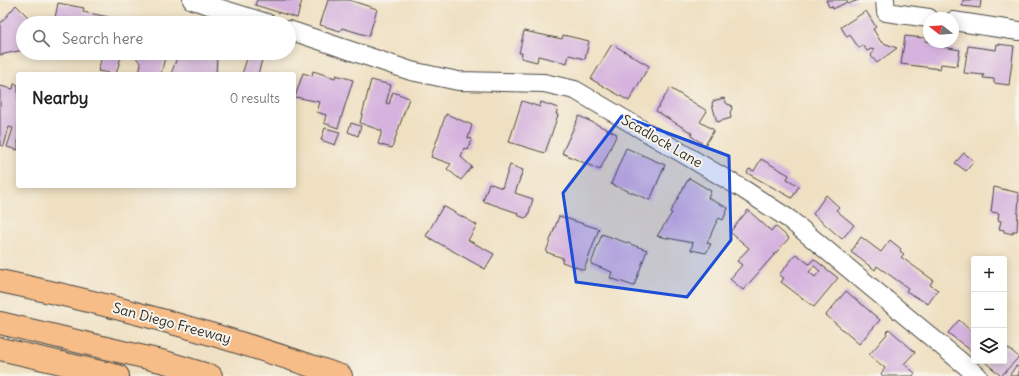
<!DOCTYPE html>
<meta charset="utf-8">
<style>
:root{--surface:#fff;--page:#f6f6f6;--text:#222;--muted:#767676;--line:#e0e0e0}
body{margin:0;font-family:Delius,sans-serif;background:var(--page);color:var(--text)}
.controls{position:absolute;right:12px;bottom:12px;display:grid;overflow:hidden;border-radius:4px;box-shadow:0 2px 10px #0003}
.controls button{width:36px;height:36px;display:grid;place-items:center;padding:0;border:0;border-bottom:1px solid var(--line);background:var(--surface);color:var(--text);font:20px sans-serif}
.compass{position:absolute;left:923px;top:12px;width:36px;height:36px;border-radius:50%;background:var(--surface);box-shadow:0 2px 10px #0003;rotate:287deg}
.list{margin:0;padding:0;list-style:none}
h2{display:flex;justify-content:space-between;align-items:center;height:52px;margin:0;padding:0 16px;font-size:17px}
h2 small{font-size:13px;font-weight:400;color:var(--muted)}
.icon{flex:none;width:22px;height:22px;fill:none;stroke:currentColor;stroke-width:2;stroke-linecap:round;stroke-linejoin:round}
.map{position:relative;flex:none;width:1019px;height:376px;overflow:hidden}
.search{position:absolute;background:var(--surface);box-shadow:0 2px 10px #0003;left:16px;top:16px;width:280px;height:44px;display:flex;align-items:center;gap:10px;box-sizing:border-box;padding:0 14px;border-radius:22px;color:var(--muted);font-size:15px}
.panel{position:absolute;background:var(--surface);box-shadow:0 2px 10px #0003;left:16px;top:72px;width:280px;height:116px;border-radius:4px}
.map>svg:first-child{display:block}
</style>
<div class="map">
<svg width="1019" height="376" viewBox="0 0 1019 376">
<rect width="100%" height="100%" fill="#f7f3e8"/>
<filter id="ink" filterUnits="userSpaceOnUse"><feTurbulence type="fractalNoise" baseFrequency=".025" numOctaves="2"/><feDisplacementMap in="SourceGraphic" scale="8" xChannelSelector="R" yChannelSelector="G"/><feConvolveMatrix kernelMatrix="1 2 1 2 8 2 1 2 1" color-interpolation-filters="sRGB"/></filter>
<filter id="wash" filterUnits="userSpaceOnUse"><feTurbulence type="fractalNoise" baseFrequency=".012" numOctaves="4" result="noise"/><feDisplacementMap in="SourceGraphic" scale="16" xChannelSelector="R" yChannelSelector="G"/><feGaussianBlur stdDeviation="0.9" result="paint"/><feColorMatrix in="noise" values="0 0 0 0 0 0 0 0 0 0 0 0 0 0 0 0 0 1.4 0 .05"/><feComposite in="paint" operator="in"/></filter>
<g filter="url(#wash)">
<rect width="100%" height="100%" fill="#efe0c2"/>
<g id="blocks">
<g fill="#d5b3de" fill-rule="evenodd">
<polygon points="257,0 302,0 297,18 255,5"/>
<polygon points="328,0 349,0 377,9 369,36 342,28 340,31 320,25"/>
<polygon points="826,0 859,0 848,4 847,2 833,9 832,6 829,7"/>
<polygon points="963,0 981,0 980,8 962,6"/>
<polygon points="58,3 84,8 83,12 109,17 108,23 50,23 51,17 55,18"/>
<polygon points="16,5 32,21 31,23 23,23 23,50 0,55 0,24"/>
<polygon points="866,11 876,27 873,29 881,42 897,48 877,63 871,56 874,50 871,49 867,51 863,45 859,48 850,35 847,37 841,27"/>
<polygon points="524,31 562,39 563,35 589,41 585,59 569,55 567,63 538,56 537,62 521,58 522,53 519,53"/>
<polygon points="905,36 925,38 925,41 943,44 943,47 960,50 957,66 941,64 940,69 901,64"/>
<polygon points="612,44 649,66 629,101 591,79"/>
<polygon points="997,44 1014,46 1009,85 994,83 994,79 983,78 984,75 964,73 968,46 996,50"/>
<polygon points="103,53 112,53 121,57 116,74 98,71"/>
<polygon points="124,53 166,53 161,74 139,74 141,64 135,56"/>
<polygon points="249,53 264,53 258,74 242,74"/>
<polygon points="178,55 217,57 216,74 171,74"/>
<polygon points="313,71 335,78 336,75 353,80 338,128 324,123 326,115 317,112 320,102 295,97 303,73 312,76"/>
<polygon points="371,80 391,85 386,103 389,104 393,92 409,98 392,148 378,144 382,131 360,123"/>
<polygon points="14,84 18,85 18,150 7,147 13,128 9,127 4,146 0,145 0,86 13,89"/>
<polygon points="670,88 707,111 700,122 714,130 705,145 691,136 692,133 656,111"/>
<polygon points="724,98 727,104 731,105 732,109 730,112 731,118 717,122 712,104 713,101"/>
<polygon points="522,101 540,107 541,102 558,108 556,114 558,115 545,153 509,142"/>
<polygon points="446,114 472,125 468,138 472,139 468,150 464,148 461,157 472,167 461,180 447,169 451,164 431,157"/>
<polygon points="579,116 617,134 600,170 562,153"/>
<polygon points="351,123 361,126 358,136 348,132"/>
<polygon points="325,128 340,132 335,145 321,140"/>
<polygon points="626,148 665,165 650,200 611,184"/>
<polygon points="964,153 974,161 966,171 955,163"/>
<polygon points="761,159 789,175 787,179 799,186 792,198 747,173 749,169 754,171"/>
<polygon points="510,165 523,170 515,193 533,199 528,216 525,218 517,215 518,213 483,201 489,183 502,188"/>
<polygon points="689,178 711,191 708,198 728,208 723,220 719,218 715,225 707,243 711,244 706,253 691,250 693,243 657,236 672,213 670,212"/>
<polygon points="994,187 1019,193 1017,231 1013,231 1013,234 1004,232 1004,230 999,229 1001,221 998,220 999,213 991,212"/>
<polygon points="826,195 839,207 836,210 854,225 842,239 813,214"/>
<polygon points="443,206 477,225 468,240 494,254 485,269 426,236"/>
<polygon points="748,210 771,231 775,226 789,238 743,290 730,279 742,265 737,261 749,248 730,232"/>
<polygon points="559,216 599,229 584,270 562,262 563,258 546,252"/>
<polygon points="602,234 647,250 634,286 610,278 612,272 591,264"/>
<polygon points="861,237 881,252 890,240 901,249 900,251 904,254 901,257 933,280 930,285 938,290 928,304 906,291 908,288 877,266 875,270 851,252"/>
<path d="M796 254 809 264 814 259 838 278 814 307 781 282 784 278 779 275ZM814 266 820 271 815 277 809 272Z"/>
<polygon points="846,291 880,320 859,344 826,315"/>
<polygon points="959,320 974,334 974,353 948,333"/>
<polygon points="889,329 915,352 904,364 915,373 913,376 883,376 881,374 885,368 869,355 887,334 886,332"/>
<polygon points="1004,348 1007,350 1008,348 1019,357 1001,376 984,361 1004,361"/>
<polygon points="1016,366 1018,367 1019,366 1019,376 1009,376"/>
</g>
</g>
</g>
<g filter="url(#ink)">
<use href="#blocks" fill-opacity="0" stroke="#484642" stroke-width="1"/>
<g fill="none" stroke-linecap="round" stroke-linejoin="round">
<defs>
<g id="minor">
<polyline points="192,0 267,23"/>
<polyline points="885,0 886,12 929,18"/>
<polyline points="953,21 1019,31"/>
<polyline points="289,30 411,71 458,81 544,83 575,90 743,189 789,219 978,376"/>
</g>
<g id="highway">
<path d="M0 281C116 305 229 337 341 376"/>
<polyline points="0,323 165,362 211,376"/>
<polyline points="0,349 118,376"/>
</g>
</defs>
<use href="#minor" stroke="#484642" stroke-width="20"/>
<use href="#highway" stroke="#484642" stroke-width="24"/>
<use href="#minor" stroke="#fff" stroke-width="18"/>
<use href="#highway" stroke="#f7bd88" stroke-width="22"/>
</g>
</g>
<path fill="#1d4ed8" fill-opacity="0.2" stroke="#1d4ed8" stroke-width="3" stroke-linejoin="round" d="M622 116 729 156 731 240 687 297 576 282 563 193Z"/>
<g text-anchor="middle" stroke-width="4" stroke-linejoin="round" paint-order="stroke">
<g font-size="14" fill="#2b2b2b" stroke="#f7f3e8">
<text transform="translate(662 141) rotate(30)" y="5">Scadlock Lane</text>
<text transform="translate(172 323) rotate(15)" y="5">San Diego Freeway</text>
</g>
</g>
</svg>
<div class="controls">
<button>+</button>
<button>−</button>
<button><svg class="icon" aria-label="layers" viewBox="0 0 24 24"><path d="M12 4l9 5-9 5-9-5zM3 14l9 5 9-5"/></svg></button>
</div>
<svg class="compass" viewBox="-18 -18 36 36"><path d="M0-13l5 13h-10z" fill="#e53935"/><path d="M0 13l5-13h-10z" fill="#767676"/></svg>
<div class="search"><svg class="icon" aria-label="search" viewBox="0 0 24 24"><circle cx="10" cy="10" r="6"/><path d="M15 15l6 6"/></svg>Search here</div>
<section class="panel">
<h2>Nearby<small>0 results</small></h2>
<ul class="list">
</ul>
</section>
</div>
